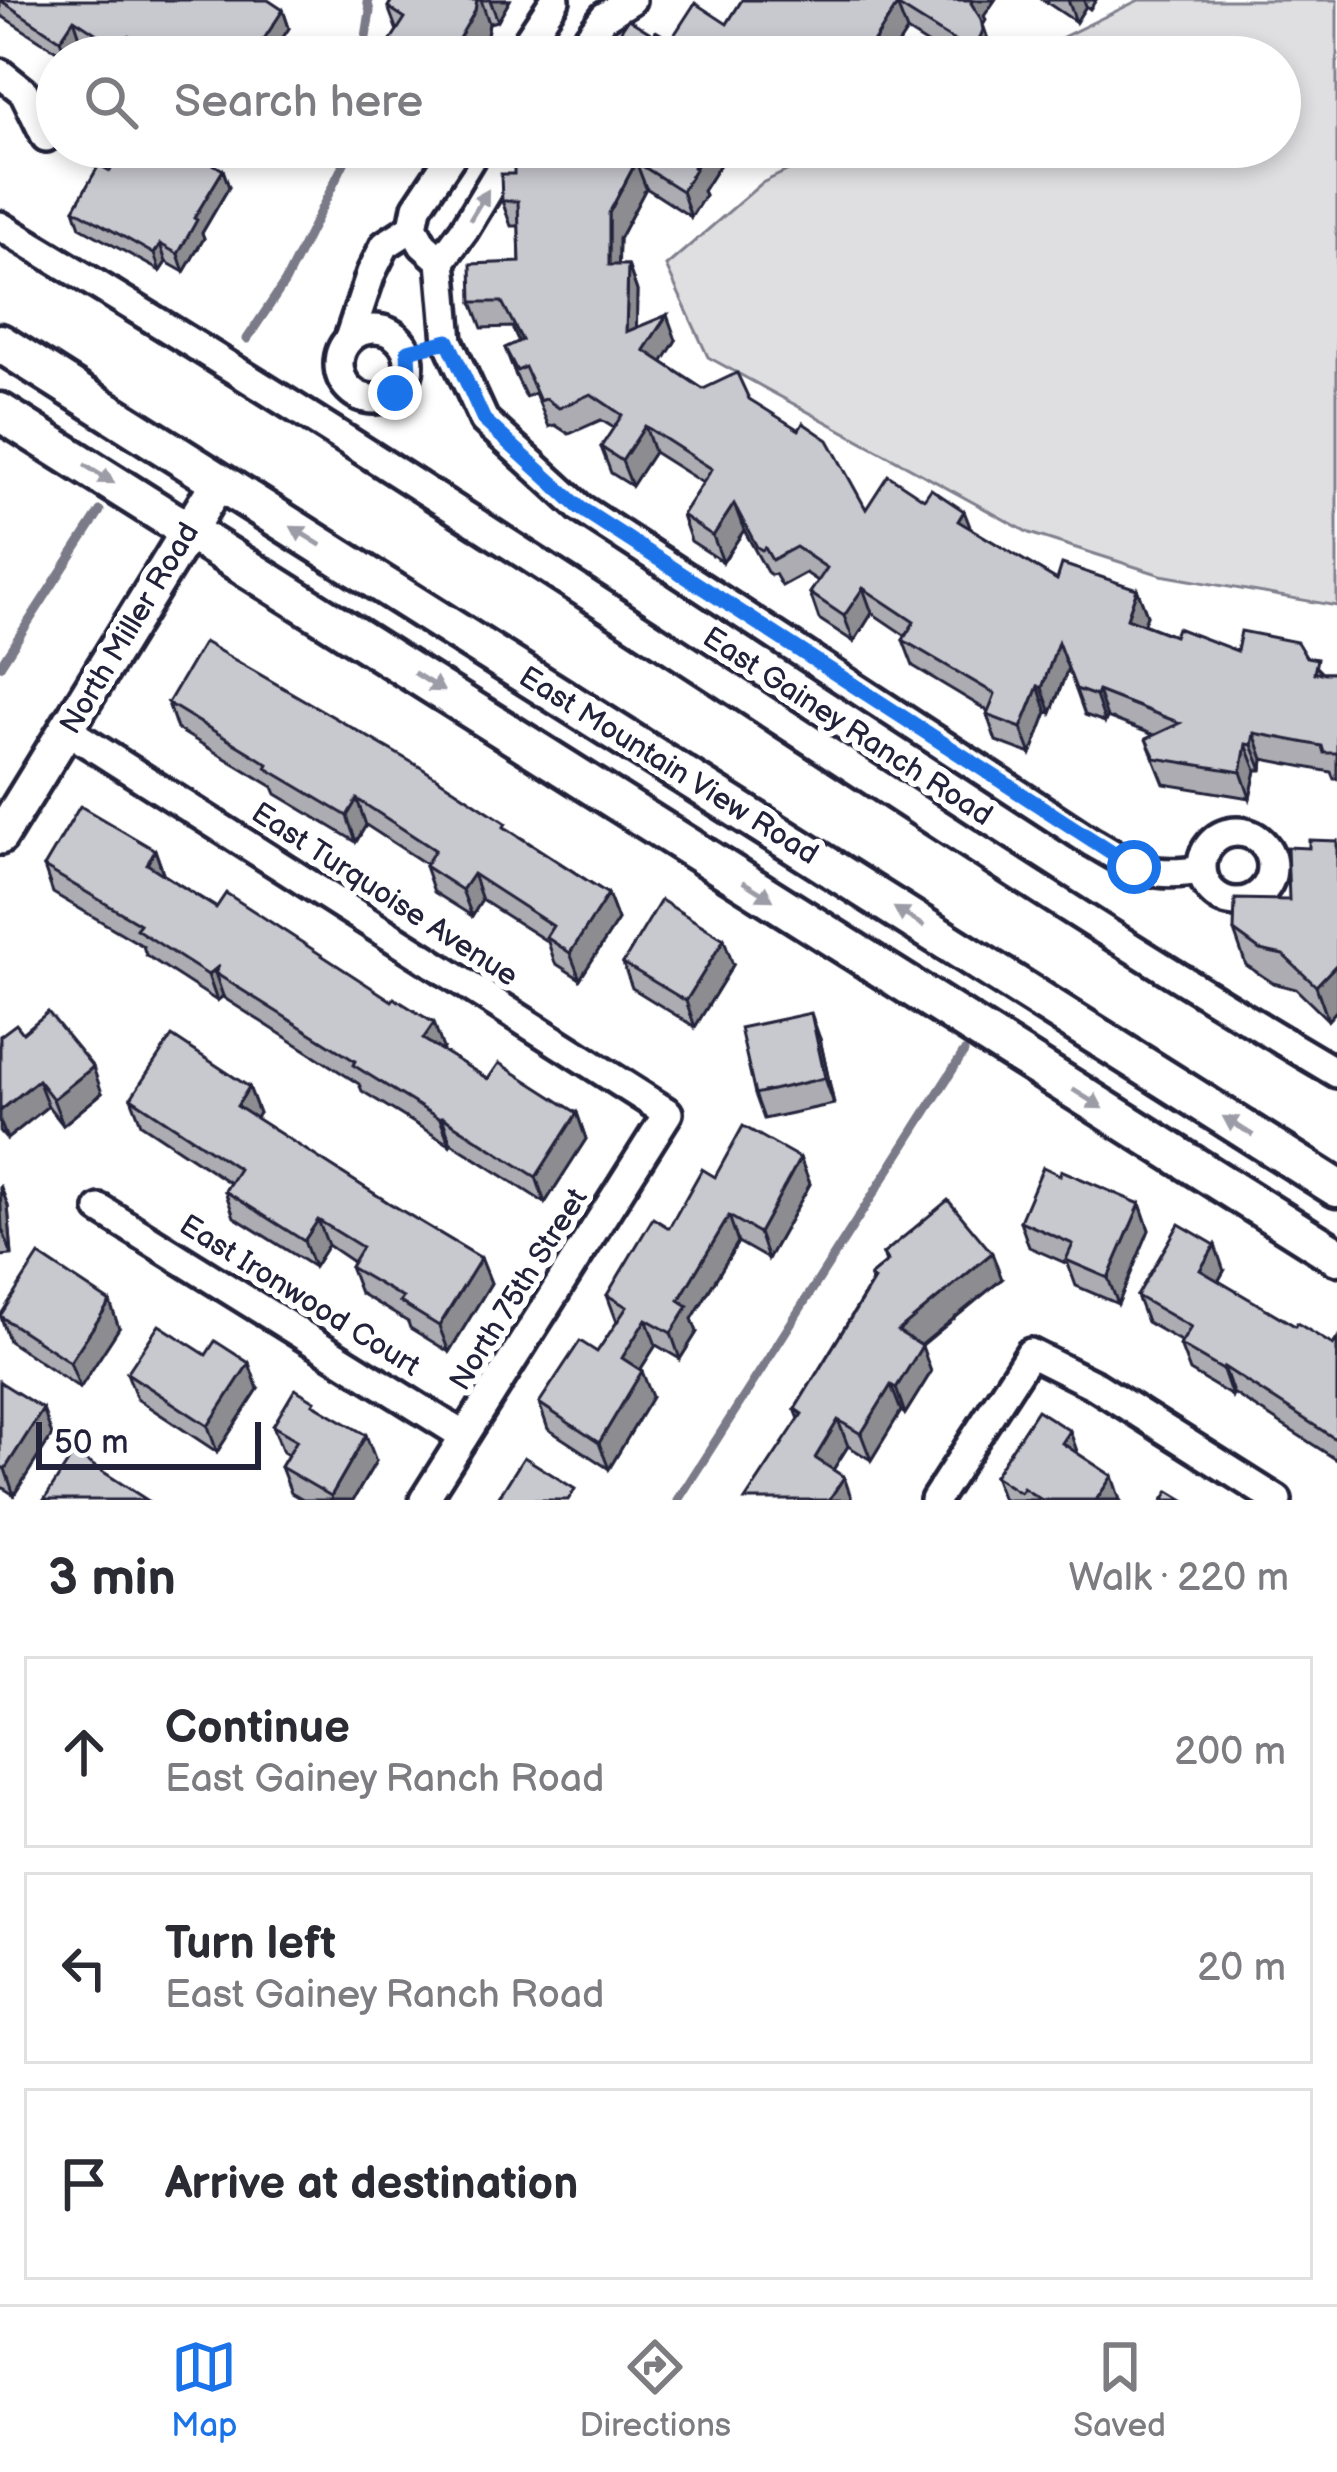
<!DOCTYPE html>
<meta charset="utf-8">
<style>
:root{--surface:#fff;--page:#f7f7f7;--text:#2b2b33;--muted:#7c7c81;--line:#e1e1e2;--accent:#1a73e8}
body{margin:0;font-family:"Balsamiq Sans",sans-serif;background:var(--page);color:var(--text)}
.scale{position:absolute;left:36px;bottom:30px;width:225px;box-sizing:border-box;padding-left:12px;border:6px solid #22223b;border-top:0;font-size:33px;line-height:42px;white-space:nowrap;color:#22223b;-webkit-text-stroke:9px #fff;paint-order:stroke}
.stop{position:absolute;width:36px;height:36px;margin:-27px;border:9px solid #1a73e8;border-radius:50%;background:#fff}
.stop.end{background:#1a73e8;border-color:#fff;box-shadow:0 3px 12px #0008}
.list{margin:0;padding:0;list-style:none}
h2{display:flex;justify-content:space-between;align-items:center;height:156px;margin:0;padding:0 48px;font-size:51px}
h2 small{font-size:39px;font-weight:400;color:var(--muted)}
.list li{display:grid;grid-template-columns:78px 1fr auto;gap:36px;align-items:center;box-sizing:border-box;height:192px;margin:0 24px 24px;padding:0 24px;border:3px solid var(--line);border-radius:0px}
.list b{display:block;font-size:45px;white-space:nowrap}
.list p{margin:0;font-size:39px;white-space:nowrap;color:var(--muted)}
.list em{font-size:39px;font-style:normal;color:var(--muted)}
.icon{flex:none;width:66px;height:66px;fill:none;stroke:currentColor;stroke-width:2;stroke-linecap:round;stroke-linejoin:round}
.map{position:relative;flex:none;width:1337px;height:1500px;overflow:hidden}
.search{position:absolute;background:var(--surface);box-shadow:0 6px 18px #0003;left:36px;right:36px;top:36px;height:132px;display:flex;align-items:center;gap:30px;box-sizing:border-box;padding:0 42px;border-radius:66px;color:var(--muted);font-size:45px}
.sheet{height:804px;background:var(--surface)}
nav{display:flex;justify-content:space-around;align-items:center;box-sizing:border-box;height:168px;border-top:3px solid var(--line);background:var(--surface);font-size:33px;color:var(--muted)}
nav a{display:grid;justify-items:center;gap:6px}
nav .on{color:var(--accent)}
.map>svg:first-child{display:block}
</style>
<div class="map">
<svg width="1337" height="1500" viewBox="0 0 1337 1500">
<rect width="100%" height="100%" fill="#fff"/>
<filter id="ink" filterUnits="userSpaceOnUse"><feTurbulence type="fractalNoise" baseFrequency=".00833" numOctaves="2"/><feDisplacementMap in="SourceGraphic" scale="24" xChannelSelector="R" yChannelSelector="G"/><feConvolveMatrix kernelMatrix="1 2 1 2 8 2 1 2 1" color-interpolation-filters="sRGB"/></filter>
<g filter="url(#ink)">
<polygon fill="#dfdfe2" stroke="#80808e" stroke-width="3" points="1139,0 1337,0 1337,606 1161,575 1029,533 708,357 666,266 762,183 836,147 1280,147 1280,57 1022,57"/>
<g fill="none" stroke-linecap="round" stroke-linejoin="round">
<g stroke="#7a7a88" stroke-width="9">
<polyline points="363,57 370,11 367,0"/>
<polyline points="247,339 285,282 348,155 350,147"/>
<polyline points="0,666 100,511"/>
<polyline points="678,1500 964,1052"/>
</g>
<defs>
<g id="minor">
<polyline points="517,57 555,0"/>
<polyline points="574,57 604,17 631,0"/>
<polyline points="0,73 24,92 46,137"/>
<path d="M514 147 464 230 441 261 448 341 484 420 580 508 1090 841C1135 867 1148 879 1201 870"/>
<path d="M0 226C245 373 484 527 723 683 926 816 1128 950 1337 1073"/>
<polyline points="441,261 423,245 413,227 417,207 457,147"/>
<circle cx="374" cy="364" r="35"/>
<polyline points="349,339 371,273 385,245 413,227"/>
<polyline points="67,730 668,1113 424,1500"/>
<circle cx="1237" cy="867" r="35"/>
<polyline points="100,1209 464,1436"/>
<polyline points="935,1500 1030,1353 1096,1386 1277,1500"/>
</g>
<polyline id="tertiary" points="0,837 219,481"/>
<g id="secondary">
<polyline points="0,343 1337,1188"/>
<polyline points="0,412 1337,1256"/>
</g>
</defs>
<use href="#minor" stroke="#22223b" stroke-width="36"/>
<use href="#tertiary" stroke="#22223b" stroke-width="42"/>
<use href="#secondary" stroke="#22223b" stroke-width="45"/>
<use href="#minor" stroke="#fff" stroke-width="27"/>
<use href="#tertiary" stroke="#fff" stroke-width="33"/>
<use href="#secondary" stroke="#fff" stroke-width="36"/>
</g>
<g fill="#acacb2" stroke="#22223b" stroke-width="3">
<polygon points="0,0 283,10 289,28 270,57 140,57 135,54 133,57 112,57 80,37 66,57 0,15"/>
<polygon points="392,0 510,0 498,21 489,23 486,41 477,57 391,57 387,46 397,31 388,7"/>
<polygon points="742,0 995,0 984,16 986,20 983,25 993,56 948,57 907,31 890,57 613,57 610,48 654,35 671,40 727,24"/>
<polygon points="1043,0 1096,0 1090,9 1086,6 1076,22"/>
<polygon points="731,147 703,191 705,195 691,217 646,188 619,239 618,265 628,265 637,291 636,328 676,340 662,362 703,389 749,399 866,509 971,529 1057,580 1137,589 1147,615 1143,624 1174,636 1237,651 1306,657 1322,673 1337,673 1337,779 1334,779 1331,772 1263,759 1262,770 1256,770 1250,798 1164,784 1146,739 1154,735 1107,717 1105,722 1085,715 1068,668 1051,713 1047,712 1031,754 996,741 987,715 988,711 913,666 903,640 906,636 872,613 854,642 819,619 810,593 818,581 806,573 782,586 775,574 771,575 767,572 744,530 723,562 691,541 682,515 703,483 654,452 632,486 611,473 601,447 614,428 601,420 569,434 555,425 549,427 535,393 526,397 515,374 505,348 519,342 512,327 482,328 472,302 520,262 519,226 511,226 502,201 514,174 531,152"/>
<polygon points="223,170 229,187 202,233 204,238 184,272 166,262 160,271 80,227 74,209 110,171"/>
<polygon points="168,703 508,829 608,894 618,920 580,979 555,963 548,942 482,900 472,916 434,892 425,866 426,864 366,825 356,842 276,794 273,787 177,729"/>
<polygon points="1337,841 1337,1010 1328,1020 1296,989 1273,983 1246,965 1234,931 1289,900 1309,848"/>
<polygon points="155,850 164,875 443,1048 442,1051 488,1079 577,1113 586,1139 545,1203 451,1143 450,1145 362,1091 359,1084 224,998 223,996 217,1001 146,955 143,946 53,893 44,867"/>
<polygon points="623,963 733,965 695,1027 632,988"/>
<polygon points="23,1033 102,1093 63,1125 48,1106 7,1139 0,1131 0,1036"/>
<polygon points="820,1039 834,1104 764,1119 755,1094"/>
<polygon points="249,1087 259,1113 255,1118 389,1203 481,1258 491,1283 449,1352 410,1328 408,1322 360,1293 350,1267 353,1262 328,1245 314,1267 234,1217 225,1191 230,1183 141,1124 131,1098"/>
<polygon points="800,1158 810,1184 768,1259 738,1242 692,1319 697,1332 680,1359 656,1345 640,1370 652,1397 609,1469 548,1429 539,1403 597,1352 617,1322 607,1295 715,1177"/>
<polygon points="1060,1175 1140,1204 1149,1230 1118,1304 1076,1286 1068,1264 1029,1247 1020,1221"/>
<polygon points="0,1185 8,1206 12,1255 0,1256"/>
<polygon points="883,1254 1002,1279 921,1346 931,1372 905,1414 901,1411 871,1460 848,1446 833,1470 852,1500 799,1419 795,1409 872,1282 870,1276 886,1263"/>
<polygon points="1224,1271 1218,1281 1295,1326 1333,1345 1337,1339 1337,1460 1233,1393 1232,1396 1190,1371 1180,1345 1182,1342 1147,1322 1137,1296"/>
<polygon points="0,1314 119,1328 80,1388 9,1341"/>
<polygon points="127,1373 258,1389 217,1452 137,1399"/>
<polygon points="0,1382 52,1435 14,1495 0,1486"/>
<polygon points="317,1406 376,1461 353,1500 303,1500 291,1493 281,1467 288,1455 283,1452 273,1426"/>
<polygon points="1078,1454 1120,1500 1003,1500 994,1476"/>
</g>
<g fill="#8c8c91" stroke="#22223b" stroke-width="3">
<polygon points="477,0 481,0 489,23 486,41 477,57 448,57"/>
<polygon points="490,0 510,0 498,21"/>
<polygon points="973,0 995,0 984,16 986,20 983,25 990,45 992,57 975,57 974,53 971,3"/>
<polygon points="1068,0 1084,0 1086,6 1076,22"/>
<polygon points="897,5 907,31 890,57 865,57"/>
<polygon points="283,10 289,28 270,57 252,57"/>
<polygon points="74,19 80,37 67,57 60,40"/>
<polygon points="128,36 135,54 133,57 124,57 120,49"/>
<polygon points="706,147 731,147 703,191 705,195 691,217 682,191"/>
<polygon points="636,162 646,188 619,239 618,291 609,265 609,213"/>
<polygon points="223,170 229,187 202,233 204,238 184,272 178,254 194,218"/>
<polygon points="160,244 166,262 160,271 154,254"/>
<polygon points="628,265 637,291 636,358 626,332"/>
<polygon points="667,315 676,340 654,376 644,350"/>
<polygon points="645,426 654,452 632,486 622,461"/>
<polygon points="734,504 744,530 723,562 713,536"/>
<polygon points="964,511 974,537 958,521"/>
<polygon points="863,588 872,613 854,642 844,616"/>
<polygon points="1137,589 1147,615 1136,644 1127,618"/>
<polygon points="1058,642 1068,668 1051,713 1042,688"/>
<polygon points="1038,686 1047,712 1031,754 1021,728"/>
<polygon points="1098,691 1107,717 1105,722 1096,696"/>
<polygon points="1254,733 1263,759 1262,770 1252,745"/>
<polygon points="1246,744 1256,770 1250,798 1241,772"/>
<polygon points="357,799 366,825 356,842 347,816"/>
<polygon points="155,850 164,876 147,864"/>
<polygon points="473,874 482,900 472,916 462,890"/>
<polygon points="608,894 618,920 580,979 570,953"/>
<polygon points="724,939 733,965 695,1027 686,1001"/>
<polygon points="219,966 215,973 223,996 217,1001 208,975"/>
<polygon points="1335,966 1337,972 1337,1010 1328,1020 1316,986"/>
<polygon points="811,1013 820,1039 834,1104 825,1078"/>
<polygon points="434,1023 443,1048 433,1065 423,1039"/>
<polygon points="93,1067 102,1093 63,1125 53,1099"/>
<polygon points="38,1080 48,1106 7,1139 0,1121 0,1111"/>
<polygon points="249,1087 259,1113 246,1132 237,1106"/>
<polygon points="577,1113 586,1139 545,1203 536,1177"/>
<polygon points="442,1117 451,1143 450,1145 440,1119"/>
<polygon points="800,1158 810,1184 768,1259 759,1233"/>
<polygon points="0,1185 8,1206 12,1255 2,1229"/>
<polygon points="1140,1204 1149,1230 1118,1304 1108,1278"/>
<polygon points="729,1216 738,1242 692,1319 697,1332 680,1359 671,1333 679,1300"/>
<polygon points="318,1220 328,1245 314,1267 304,1241"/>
<polygon points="1215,1245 1224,1271 1210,1296 1200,1270"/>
<polygon points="992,1253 1002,1279 907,1357 898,1331"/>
<polygon points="481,1258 491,1283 449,1352 439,1326"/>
<polygon points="110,1302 119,1328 80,1388 70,1362"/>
<polygon points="646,1319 656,1345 631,1384 622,1358"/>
<polygon points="922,1346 931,1372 905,1414 896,1388"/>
<polygon points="249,1363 258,1389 217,1452 208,1426"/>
<polygon points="1224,1367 1233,1393 1232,1396 1223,1370"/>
<polygon points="642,1371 652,1397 609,1469 599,1443"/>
<polygon points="891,1385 901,1411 871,1460 861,1434"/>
<polygon points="43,1409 52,1435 14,1495 5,1469"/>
<polygon points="838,1420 848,1446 824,1484 815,1458"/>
<polygon points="1070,1431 1079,1457 1062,1443"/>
<polygon points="366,1435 376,1461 353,1500 332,1500 331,1496"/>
<polygon points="1112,1476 1120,1500 1096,1500"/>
<polygon points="844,1477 852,1500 829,1500"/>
</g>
<g fill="#c8c8cf" stroke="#22223b" stroke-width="3">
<polygon points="0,0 268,0 283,10 252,57 163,57 128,36 120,49 74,19 60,40"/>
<polygon points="392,0 477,0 475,11 448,57 404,57 387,46 405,18 388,7"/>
<polygon points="742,0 973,0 971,3 981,19 983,30 974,53 897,5 865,55 868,57 614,57 617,53 610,48 628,19 654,35 656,31 671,40 695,3 727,24"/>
<polygon points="124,147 185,147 223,170 194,218 197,220 178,254 160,244 154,254 74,209 99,165 110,171"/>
<polygon points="534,147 706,147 693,167 695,169 682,191 636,162 609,213 609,265 628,265 626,332 667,315 644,350 703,389 737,373 749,399 799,430 803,423 828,440 866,509 888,475 924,499 931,489 964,511 958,521 1057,580 1062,564 1137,589 1127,618 1174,636 1177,628 1237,651 1241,631 1297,642 1306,657 1317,659 1314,673 1337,673 1337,753 1324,753 1322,746 1254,733 1252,745 1246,744 1241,772 1155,758 1146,739 1180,723 1098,691 1096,696 1076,689 1058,642 1042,688 1038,686 1021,728 987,715 995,694 903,640 914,622 863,588 844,616 810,593 827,568 796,547 772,560 765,548 762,550 757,547 734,504 713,536 682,515 712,469 645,426 622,461 601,447 622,415 591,394 559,408 546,399 540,401 525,367 517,371 505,348 522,340 502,302 472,302 471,264 520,262 518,201 502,201 501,174 514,174 514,152 531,152"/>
<polygon points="204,642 420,767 506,823 504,827 608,894 570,953 546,937 553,926 473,874 462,890 425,866 435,850 357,799 347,816 266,768 268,764 168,703"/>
<polygon points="80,806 155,850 147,864 216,908 226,893 392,1001 394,998 434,1023 423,1039 488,1079 499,1063 577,1113 536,1177 442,1117 440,1119 353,1065 355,1061 215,973 219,966 208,975 136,929 140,924 44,867"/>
<polygon points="1309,840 1337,841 1337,968 1335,966 1316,986 1283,955 1260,950 1234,931 1235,899 1289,900 1287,847 1309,848"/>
<polygon points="661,900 724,939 686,1001 623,963"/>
<polygon points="48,1012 93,1067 53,1099 38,1080 0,1111 0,1036 16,1024 23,1033"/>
<polygon points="811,1013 825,1078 755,1094 740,1028"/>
<polygon points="172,1036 249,1087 237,1106 389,1203 481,1258 439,1326 400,1302 403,1298 350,1267 362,1247 318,1220 304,1241 225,1191 239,1169 131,1098"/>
<polygon points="743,1126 800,1158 759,1233 729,1216 679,1300 688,1306 671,1333 646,1319 622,1358 642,1371 599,1443 539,1403 580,1341 597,1352 627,1307 607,1295 653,1218 669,1228 702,1169 715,1177"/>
<polygon points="1043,1167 1060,1175 1061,1170 1140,1204 1108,1278 1066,1260 1073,1244 1020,1221"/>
<polygon points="948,1200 992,1253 898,1331 922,1346 896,1388 891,1385 861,1434 838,1420 815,1458 844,1477 829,1500 745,1500 802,1414 795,1409 874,1280 870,1276 888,1261 883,1254"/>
<polygon points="1179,1224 1215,1245 1200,1270 1295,1326 1297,1323 1333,1345 1337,1339 1337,1440 1224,1367 1223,1370 1180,1345 1191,1327 1137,1296"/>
<polygon points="39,1255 110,1302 70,1362 0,1316"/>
<polygon points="159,1325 206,1355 215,1341 249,1363 208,1426 127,1373"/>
<polygon points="0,1382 43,1409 5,1469 0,1466"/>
<polygon points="295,1389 315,1401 313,1404 366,1435 331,1496 281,1467 297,1440 273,1426"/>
<polygon points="1037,1410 1070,1431 1062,1443 1112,1476 1096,1500 1042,1500 1023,1488 1020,1493 994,1476"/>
<polygon points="74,1453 147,1500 44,1500"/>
<polygon points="524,1457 575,1489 568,1500 497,1500"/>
<polygon points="1169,1491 1184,1500 1163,1500"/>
</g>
<defs><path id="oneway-solid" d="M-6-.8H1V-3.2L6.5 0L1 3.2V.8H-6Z" transform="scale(3)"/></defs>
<g fill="#9c9ca7">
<use href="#oneway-solid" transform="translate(479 205) rotate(-59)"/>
<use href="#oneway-solid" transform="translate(99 474) rotate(32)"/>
<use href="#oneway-solid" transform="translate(306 536) rotate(-148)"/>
<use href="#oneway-solid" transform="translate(429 682) rotate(32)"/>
<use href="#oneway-solid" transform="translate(758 891) rotate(32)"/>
<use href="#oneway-solid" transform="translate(909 917) rotate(-148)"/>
<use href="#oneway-solid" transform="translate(1088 1099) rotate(32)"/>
<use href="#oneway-solid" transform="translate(1238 1126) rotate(-148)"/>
</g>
</g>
<g fill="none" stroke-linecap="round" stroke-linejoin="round" filter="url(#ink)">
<polyline stroke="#1a73e8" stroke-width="15" points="395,393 409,374 408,351 448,341 484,420 580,508 1134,867"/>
</g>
<g text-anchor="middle" stroke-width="12" stroke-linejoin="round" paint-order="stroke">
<g font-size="30" fill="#22223b" stroke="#fff">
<text transform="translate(129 628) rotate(-59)" y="10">North Miller Road</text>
<text transform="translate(848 726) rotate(33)" y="10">East Gainey Ranch Road</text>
<text transform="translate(669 765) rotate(32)" y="10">East Mountain View Road</text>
<text transform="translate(385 894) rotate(33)" y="10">East Turquoise Avenue</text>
<text transform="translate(518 1289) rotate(-58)" y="10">North 75th Street</text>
<text transform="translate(300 1295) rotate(32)" y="10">East Ironwood Court</text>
</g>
</g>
</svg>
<div class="scale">50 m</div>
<div class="stop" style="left:1134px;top:867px"></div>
<div class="stop end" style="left:395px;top:393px"></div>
<div class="search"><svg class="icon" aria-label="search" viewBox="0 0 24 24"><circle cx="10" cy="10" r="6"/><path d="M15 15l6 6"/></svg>Search here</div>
</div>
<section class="sheet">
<h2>3 min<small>Walk · 220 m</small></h2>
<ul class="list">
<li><svg class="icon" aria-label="ahead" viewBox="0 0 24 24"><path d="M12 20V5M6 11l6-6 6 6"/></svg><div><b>Continue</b><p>East Gainey Ranch Road</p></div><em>200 m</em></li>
<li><svg class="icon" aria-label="left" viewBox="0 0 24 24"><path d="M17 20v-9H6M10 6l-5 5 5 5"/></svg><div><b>Turn left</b><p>East Gainey Ranch Road</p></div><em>20 m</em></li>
<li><svg class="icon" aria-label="arrive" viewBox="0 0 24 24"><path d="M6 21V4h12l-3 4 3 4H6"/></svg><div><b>Arrive at destination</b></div></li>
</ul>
</section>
<nav>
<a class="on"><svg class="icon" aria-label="map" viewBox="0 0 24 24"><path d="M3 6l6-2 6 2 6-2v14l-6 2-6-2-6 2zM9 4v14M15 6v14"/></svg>Map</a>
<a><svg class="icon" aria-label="directions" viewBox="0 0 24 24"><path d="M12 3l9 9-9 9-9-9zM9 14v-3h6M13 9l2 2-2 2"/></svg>Directions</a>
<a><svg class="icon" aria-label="saved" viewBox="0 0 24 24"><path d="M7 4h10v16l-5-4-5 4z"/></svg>Saved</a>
</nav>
